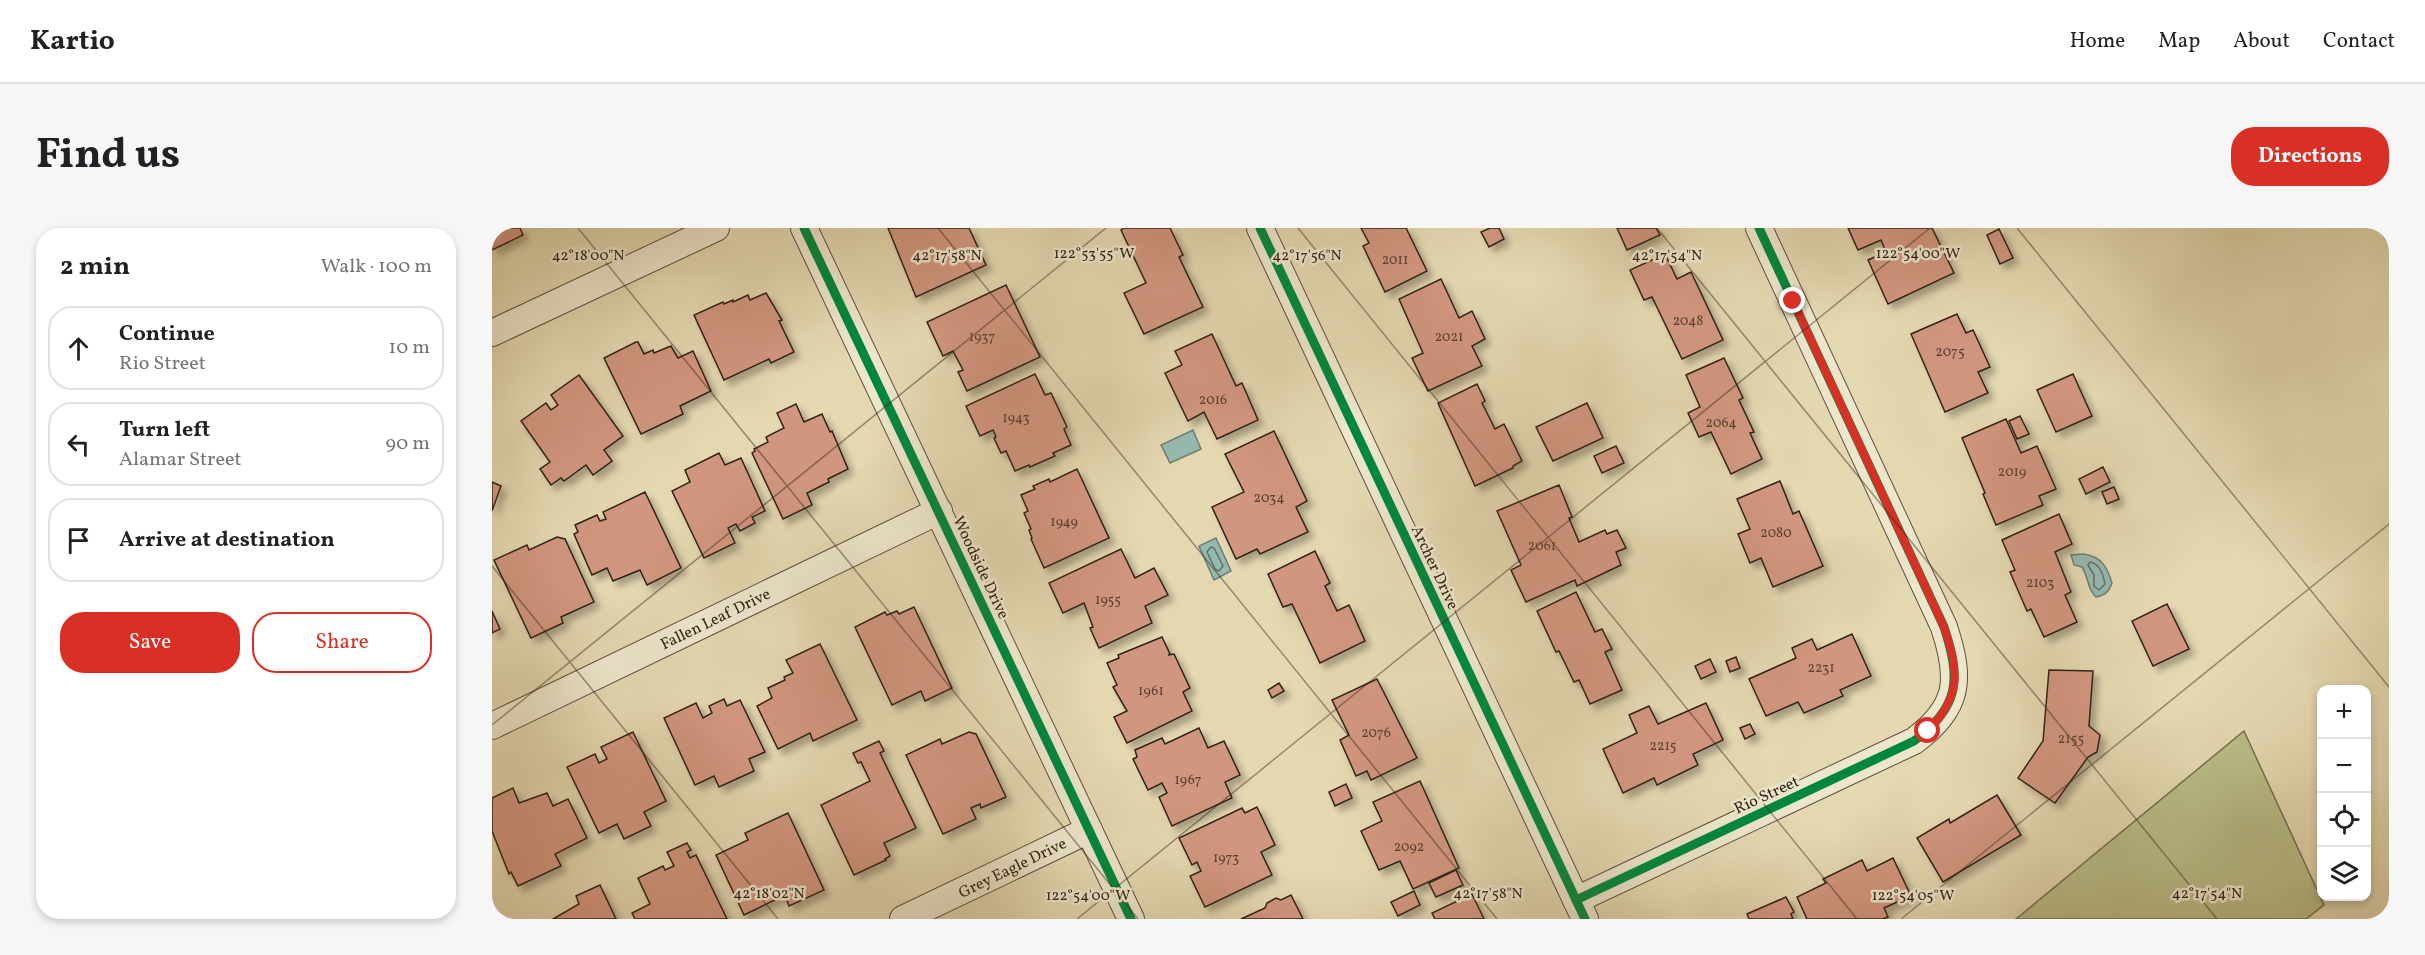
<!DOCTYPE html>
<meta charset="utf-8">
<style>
:root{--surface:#fff;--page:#f6f6f6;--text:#202124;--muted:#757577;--line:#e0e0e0;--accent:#d93025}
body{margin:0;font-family:Vollkorn,serif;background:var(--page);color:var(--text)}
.controls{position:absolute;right:18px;bottom:18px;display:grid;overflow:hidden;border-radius:12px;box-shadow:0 3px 9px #0003}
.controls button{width:54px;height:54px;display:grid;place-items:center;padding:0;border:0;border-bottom:2px solid var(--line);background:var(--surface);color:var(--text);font:30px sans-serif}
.stop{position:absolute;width:18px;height:18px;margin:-14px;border:4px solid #d93025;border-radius:50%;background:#fff}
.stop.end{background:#d93025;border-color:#fff;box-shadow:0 2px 6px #0008}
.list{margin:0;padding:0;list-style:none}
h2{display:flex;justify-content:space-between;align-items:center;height:78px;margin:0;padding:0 24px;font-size:26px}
h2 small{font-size:20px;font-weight:400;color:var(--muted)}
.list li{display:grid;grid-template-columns:39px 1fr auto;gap:18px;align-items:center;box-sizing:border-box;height:84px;margin:0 12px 12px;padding:0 12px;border:2px solid var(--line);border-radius:24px}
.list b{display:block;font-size:22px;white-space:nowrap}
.list p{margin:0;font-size:20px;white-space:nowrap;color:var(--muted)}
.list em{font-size:20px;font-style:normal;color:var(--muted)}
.actions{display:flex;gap:12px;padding:18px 24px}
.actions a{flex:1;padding:14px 0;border:2px solid var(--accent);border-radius:24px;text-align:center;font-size:21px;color:var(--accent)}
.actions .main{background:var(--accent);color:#fff}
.icon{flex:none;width:33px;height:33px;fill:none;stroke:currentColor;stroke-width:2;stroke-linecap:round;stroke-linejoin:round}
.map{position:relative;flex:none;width:1897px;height:691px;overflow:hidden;border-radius:24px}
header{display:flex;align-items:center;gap:36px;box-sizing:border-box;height:84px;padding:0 30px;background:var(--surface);border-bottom:2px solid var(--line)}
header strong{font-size:28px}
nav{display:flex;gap:33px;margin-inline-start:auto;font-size:21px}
.intro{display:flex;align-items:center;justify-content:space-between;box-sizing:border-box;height:144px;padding:0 36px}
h1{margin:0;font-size:42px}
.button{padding:15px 27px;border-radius:24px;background:var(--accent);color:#fff;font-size:21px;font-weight:700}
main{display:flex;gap:36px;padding:0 36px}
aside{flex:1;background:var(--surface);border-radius:24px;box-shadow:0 3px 9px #0003}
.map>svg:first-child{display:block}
</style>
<header>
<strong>Kartio</strong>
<nav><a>Home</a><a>Map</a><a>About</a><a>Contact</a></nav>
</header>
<div class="intro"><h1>Find us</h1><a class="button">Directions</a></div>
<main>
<aside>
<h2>2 min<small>Walk · 100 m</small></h2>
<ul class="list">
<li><svg class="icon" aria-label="ahead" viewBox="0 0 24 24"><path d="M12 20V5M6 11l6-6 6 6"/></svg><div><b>Continue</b><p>Rio Street</p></div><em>10 m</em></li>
<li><svg class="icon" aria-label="left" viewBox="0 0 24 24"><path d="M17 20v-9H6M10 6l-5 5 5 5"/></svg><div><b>Turn left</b><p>Alamar Street</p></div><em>90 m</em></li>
<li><svg class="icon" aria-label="arrive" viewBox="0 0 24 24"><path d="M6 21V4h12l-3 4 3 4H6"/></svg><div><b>Arrive at destination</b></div></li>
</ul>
<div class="actions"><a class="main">Save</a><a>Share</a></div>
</aside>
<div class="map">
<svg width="1897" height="691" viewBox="0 0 1897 691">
<defs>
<filter id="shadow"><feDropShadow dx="5.5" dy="5.5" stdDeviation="3" flood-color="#0004"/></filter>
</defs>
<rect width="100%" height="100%" fill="#e4d8b1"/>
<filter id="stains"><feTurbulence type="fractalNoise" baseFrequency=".00333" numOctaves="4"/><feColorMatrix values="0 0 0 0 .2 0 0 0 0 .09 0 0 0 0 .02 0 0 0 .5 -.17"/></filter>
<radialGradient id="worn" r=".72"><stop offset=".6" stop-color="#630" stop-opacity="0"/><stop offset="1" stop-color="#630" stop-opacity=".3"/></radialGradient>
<polygon fill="#b9bd88" stroke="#757050" stroke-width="1.5" points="1752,503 1832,677 1814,691 1524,691"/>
<g fill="#95b9af" stroke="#6d7d72" stroke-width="1.5">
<polygon points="701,202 709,221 678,235 669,217"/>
<polygon points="724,310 739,343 722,352 707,318"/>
<path d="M1592 326C1610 329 1615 339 1620 355 1617 364 1613 367 1604 369 1595 361 1597 350 1590 339L1582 337 1579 327Z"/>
</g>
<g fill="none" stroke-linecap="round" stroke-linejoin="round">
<g stroke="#636e63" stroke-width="1.5">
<polygon points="719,319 722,320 731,338 727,343 723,341 715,324"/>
<path d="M1598 334C1608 336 1611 346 1613 356L1607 362 1602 358V347L1596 337Z"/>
</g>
</g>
<g fill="#d1967f" stroke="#312317" stroke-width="1.5" filter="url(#shadow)">
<polygon points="0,0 28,0 31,7 0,22"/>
<polygon points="396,0 477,0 494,37 424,69"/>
<polygon points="632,0 678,0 691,27 687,29 711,79 652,106 632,65 654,55 629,2"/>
<polygon points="869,0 914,0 935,43 893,64 871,18 877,15"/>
<polygon points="998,0 1007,0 1012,11 997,19 989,4"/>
<polygon points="1125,0 1164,0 1168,7 1135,22"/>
<polygon points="1356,0 1440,0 1462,45 1396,76 1376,32 1394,24 1389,12 1366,22"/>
<polygon points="1507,1 1521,30 1508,36 1495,7"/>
<polygon points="1173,26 1185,51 1199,44 1231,112 1190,131 1160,69 1152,72 1138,42"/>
<polygon points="949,51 967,90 980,83 993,111 980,118 990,138 936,163 920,130 931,125 907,71"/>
<polygon points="514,57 548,129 475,163 466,144 471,142 461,123 451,128 435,94"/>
<polygon points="274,65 290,92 287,93 302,124 279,135 277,131 232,152 202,87 231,74 232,76 241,72 241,74 256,67 258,72"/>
<polygon points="1465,86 1474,105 1481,102 1498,139 1486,144 1496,165 1453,184 1419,106"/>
<polygon points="720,106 744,158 750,155 766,192 725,211 712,184 696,193 673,145 690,137 683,123"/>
<polygon points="144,114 146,114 152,126 161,122 162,125 179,118 186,130 201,123 219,163 188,178 191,186 149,206 112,130"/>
<polygon points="1232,130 1251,170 1247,172 1262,204 1258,205 1270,231 1239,246 1219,204 1207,209 1196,185 1208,179 1194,147"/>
<polygon points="543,146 553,167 559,165 575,199 572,201 579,217 561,225 563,228 538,239 537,237 523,243 514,223 509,225 502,210 504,209 501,202 488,208 474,178"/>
<polygon points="1581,146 1600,188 1564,204 1545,162"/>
<polygon points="87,147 131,208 112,222 120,233 101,247 94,237 72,253 69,250 59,257 48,241 58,234 29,193 54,175 59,182 66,177 59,167"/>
<polygon points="985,156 993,173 990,175 1003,201 1012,196 1030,233 1021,238 1021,240 983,258 946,175"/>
<polygon points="1095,175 1111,210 1061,233 1044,199"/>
<polygon points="304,176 312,194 330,186 338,204 340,203 356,241 336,251 337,254 315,265 320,277 291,291 260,225 263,223 262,221 276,214 274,209 292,200 285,185"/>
<polygon points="1528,188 1537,206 1525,211 1517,193"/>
<polygon points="1514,191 1529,225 1545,218 1564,261 1547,268 1551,277 1504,297 1491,266 1493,265 1470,210"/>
<polygon points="782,203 815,273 804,279 816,304 768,326 765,321 744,331 720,279 752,264 733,226"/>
<polygon points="1124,218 1132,235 1110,245 1102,228"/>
<polygon points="227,225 233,237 249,230 273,283 260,289 263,295 248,303 244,296 236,300 243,315 212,330 180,263 198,254 193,242"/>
<polygon points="1611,239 1618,254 1594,266 1587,251"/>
<polygon points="585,241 617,310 552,340 539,311 540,310 537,302 539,301 532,285 536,283 529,267 543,261 541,258 557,251 558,254"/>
<polygon points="1288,253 1301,286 1307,283 1331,338 1281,359 1269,330 1258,335 1246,306 1258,301 1245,271"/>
<polygon points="0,254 9,258 0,283"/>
<polygon points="1067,257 1080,289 1077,290 1087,314 1113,302 1115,306 1125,302 1134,320 1124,324 1129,337 1085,358 1083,352 1034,374 1019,342 1029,337 1005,283"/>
<polygon points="1622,259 1627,271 1615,276 1610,264"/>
<polygon points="153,264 189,340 155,357 148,342 121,353 115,340 100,347 82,306 86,304 83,297 105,287 108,293 114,291 111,284"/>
<polygon points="1567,286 1580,316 1563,324 1579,364 1573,367 1585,394 1552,409 1539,381 1535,383 1518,344 1523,342 1510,312"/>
<polygon points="65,309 73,311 102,374 69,389 71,395 39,410 2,332 35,317 37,322"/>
<polygon points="629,321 643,350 662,340 676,367 653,378 660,395 607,420 598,400 601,399 592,375 571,385 557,355"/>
<polygon points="823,323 838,355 833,358 845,383 857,377 873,413 828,435 800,376 791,379 776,346"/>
<polygon points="1084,364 1103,404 1110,401 1120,421 1113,424 1130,462 1098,476 1087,452 1082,454 1067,423 1064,424 1045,383"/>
<polygon points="1675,376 1697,421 1661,438 1640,393"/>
<polygon points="422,379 460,460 433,473 429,463 400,477 363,399 393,384 395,387 405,383 407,386"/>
<polygon points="0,383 8,401 0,405"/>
<polygon points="1360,406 1379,448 1348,462 1351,468 1312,485 1306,474 1274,488 1257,451 1304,430 1300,420 1320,411 1325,422"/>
<polygon points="670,409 678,426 676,427 682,426 698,460 691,464 700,483 635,515 622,489 635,483 621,459 625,457 615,435 627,430 626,427"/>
<polygon points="328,416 365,492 321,513 318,505 286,521 265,478 280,470 276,460 293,452 292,449 301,445 294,432"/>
<polygon points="1244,429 1248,440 1238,444 1234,433"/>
<polygon points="1218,431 1224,444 1209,451 1203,438"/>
<polygon points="1557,442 1601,443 1597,498 1608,507 1605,524 1596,529 1563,575 1526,550 1551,513"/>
<polygon points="885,451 925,530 879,552 875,543 864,548 848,512 857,507 840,472"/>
<polygon points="787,455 792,463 780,470 776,462"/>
<polygon points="232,471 235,478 248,472 273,524 257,531 262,543 227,559 222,548 203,557 172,490 204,475 211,490 220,485 217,478"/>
<polygon points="1214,475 1231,512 1201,526 1206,537 1165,557 1162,550 1131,565 1111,521 1145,505 1137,487 1157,478 1166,496"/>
<polygon points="1258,496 1263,506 1253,511 1248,500"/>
<polygon points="707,500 716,520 732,513 748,547 733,554 740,570 680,598 667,569 675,565 670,555 656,562 641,531 645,529 643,522 670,510 673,516"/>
<polygon points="141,504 174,573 152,584 159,598 132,611 125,596 107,605 75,539 103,526 107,535 115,531 109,519"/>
<polygon points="477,504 484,506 514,569 489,580 488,576 479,580 484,591 451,606 414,527 448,511 450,516"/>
<polygon points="387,513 392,523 388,525 424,600 392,615 398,628 393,631 394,632 362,647 329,577 378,553 369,534 366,535 361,525"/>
<polygon points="928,553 967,640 921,661 908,633 887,642 869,603 890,593 881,574"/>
<polygon points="854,556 860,570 843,578 837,564"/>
<polygon points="21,560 27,575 55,565 61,578 76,571 95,610 63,626 69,638 26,658 19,644 17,646 0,603 0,570"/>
<polygon points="1505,567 1529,607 1451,654 1425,610 1457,591 1458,595"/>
<polygon points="765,579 783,617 769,624 780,647 713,679 698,648 709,643 705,634 700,637 687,610 750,580 753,585"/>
<polygon points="296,585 332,662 297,678 293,667 252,687 224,627 256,612 253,605"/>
<polygon points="195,615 199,622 195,624 198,630 204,627 235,691 143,691 140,685 158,676 146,650 171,638 173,642 182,638 175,624"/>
<polygon points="1401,630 1419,668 1392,680 1396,689 1391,691 1315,691 1305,669 1334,655 1331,651 1370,632 1375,643"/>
<polygon points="964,642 971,657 944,669 937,655"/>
<polygon points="108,657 124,691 61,691 87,676 84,668"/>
<polygon points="922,663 928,677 906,688 899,674"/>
<polygon points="980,666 992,691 943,691 940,685"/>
<polygon points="799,667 811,691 749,691 773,680 775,675 784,670 789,672"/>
<polygon points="1294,669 1302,684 1299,686 1301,691 1257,691 1255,686"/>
</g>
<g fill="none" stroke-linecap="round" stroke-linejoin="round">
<defs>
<g id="minor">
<polyline points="312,0 639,691"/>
<polyline points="768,0 1093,691"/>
<polyline points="0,105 224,0"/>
<polyline points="0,498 447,283"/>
<path d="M1084 672 1422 513C1468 479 1469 451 1452 399L1267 0"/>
<polyline points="411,691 597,602"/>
</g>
</defs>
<use href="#minor" stroke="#5e503e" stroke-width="28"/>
<use href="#minor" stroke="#ede6cc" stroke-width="26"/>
<defs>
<g id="cycleway">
<polyline points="312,0 639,691"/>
<polyline points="768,0 1093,691"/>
<path d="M1084 672 1422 513C1468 479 1469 451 1452 399L1267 0"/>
</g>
</defs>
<use href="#cycleway" stroke="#ede6cc" stroke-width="13"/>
<use href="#cycleway" stroke="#00873e" stroke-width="9"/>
</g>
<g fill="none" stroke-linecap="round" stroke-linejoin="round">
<path stroke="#d93025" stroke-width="8" d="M1301 73 1452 399C1467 444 1470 467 1436 503"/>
</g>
<path fill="none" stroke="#312317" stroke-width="1.5" stroke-opacity="0.45" d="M86 0 646 691M446 0 1005 691M806 0 1365 691M1165 0 1725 691M1525 0 1897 459M1885 0 1897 15M0 338 286 691M0 497 614 0M585 691 1438 0M1409 691 1897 296"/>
<g text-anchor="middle" stroke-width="5" stroke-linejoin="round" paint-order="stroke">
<g font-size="14" fill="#594031">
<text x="903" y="36">2011</text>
<text x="1196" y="97">2048</text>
<text x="490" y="113">1937</text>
<text x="957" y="113">2021</text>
<text x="1458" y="128">2075</text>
<text x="721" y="176">2016</text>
<text x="524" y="194">1943</text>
<text x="1229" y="199">2064</text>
<text x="1520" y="248">2019</text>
<text x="777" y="274">2034</text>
<text x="572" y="298">1949</text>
<text x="1284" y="309">2080</text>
<text x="1050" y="322">2061</text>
<text x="1548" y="359">2103</text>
<text x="616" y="376">1955</text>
<text x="1329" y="444">2231</text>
<text x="659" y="467">1961</text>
<text x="884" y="509">2076</text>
<text x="1579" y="515">2155</text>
<text x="1171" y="522">2215</text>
<text x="696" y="556">1967</text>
<text x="917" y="623">2092</text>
<text x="734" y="634">1973</text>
</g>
<g font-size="16" fill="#312317" stroke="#ede6cc">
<text transform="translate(490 339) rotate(65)" y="6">Woodside Drive</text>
<text transform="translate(944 339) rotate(65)" y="6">Archer Drive</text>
<text transform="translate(223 390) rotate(-26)" y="6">Fallen Leaf Drive</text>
<text transform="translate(1274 566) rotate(-25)" y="6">Rio Street</text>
<text transform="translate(520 639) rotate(-26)" y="6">Grey Eagle Drive</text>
</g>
</g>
<g font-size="15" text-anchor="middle" fill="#312317" stroke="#ede6cc" stroke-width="5" stroke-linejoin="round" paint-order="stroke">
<text x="602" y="30">122°53'55"W</text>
<text x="1426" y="30">122°54'00"W</text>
<text x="1175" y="32">42°17'54"N</text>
<text x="96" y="32">42°18'00"N</text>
<text x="455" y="32">42°17'58"N</text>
<text x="815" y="32">42°17'56"N</text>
<text x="277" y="670">42°18'02"N</text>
<text x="996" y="670">42°17'58"N</text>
<text x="1715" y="670">42°17'54"N</text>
<text x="596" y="672">122°54'00"W</text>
<text x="1421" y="672">122°54'05"W</text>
</g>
<rect width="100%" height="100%" filter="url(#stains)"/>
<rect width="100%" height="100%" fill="url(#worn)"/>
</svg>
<div class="controls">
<button>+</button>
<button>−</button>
<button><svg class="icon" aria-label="locate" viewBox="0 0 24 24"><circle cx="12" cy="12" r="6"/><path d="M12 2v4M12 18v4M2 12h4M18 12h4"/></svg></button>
<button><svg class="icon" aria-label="layers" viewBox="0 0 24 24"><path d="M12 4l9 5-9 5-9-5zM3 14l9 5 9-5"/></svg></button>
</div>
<div class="stop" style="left:1436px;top:503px"></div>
<div class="stop end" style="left:1301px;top:73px"></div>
</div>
</main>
